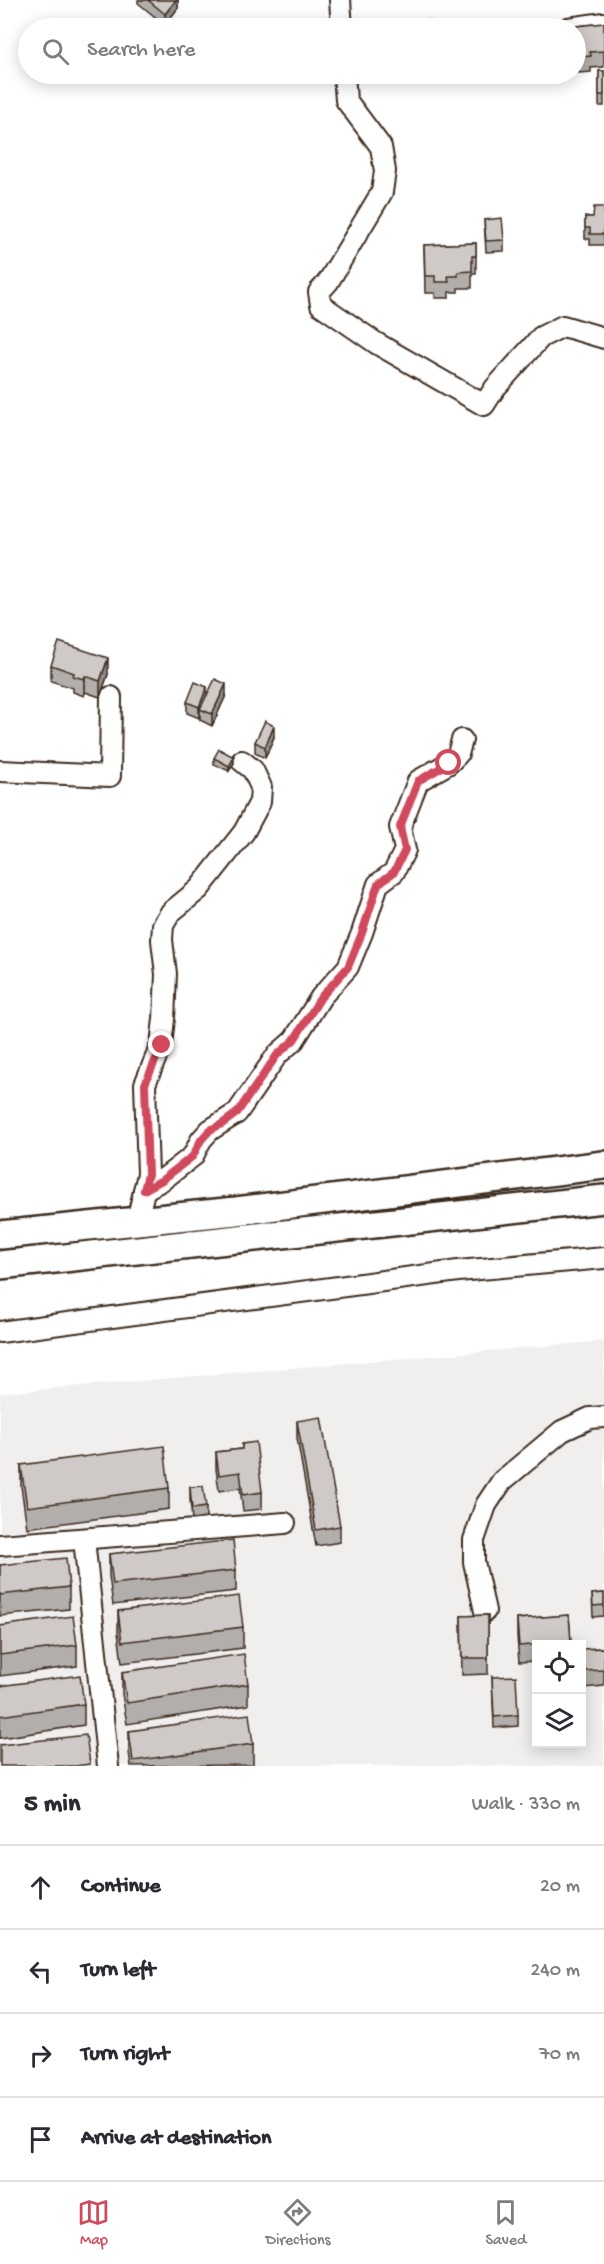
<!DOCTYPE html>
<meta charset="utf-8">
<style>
:root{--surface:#fff;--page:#f7f7f7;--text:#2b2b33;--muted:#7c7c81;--line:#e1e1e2;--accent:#d1495b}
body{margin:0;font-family:"Gochi Hand",sans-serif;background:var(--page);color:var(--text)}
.controls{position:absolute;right:18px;bottom:18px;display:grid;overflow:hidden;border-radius:0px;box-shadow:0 3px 15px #0003}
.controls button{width:54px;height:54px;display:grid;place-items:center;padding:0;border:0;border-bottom:2px solid var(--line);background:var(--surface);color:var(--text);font:30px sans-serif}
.stop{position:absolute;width:18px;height:18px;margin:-14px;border:4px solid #d1495b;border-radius:50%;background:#fff}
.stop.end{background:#d1495b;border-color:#fff;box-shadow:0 2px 6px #0008}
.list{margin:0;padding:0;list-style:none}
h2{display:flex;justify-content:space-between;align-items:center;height:78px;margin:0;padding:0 24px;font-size:26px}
h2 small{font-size:20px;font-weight:400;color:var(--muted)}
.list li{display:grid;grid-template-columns:39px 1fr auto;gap:18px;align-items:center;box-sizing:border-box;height:84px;padding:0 24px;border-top:2px solid var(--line)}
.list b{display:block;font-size:22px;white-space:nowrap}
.list em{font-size:20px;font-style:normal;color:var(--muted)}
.icon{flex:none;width:33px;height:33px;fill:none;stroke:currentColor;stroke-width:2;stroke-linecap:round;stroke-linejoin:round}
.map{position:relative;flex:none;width:604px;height:1766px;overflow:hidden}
.search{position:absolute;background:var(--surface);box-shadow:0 3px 15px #0003;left:18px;right:18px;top:18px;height:66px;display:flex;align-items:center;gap:15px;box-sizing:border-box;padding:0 21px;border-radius:33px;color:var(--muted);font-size:22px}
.sheet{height:414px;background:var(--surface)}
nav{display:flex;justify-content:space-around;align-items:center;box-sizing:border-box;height:84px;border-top:2px solid var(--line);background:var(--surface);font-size:16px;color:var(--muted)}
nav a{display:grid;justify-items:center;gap:3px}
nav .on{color:var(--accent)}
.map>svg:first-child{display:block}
</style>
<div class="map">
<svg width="604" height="1766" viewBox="0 0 604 1766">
<rect width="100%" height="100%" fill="#fff"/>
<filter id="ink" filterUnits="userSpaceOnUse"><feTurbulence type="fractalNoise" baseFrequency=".0167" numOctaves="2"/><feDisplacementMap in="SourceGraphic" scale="12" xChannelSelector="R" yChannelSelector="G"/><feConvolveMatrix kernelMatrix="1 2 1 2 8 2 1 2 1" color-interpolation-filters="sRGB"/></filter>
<g filter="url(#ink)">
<path fill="#f1efee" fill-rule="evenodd" d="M604 1341V1766H0V1393ZM536 1644H582V1744H536Z"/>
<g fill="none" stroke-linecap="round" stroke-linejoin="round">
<defs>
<g id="minor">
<polyline points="340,0 342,28"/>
<polyline points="568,28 604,23"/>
<polyline points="344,74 346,100 381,147 385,171 382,192 328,282 319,292 321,305 376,343 484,405 495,388 541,337 563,326 604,338"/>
<polyline points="0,771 110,776 111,697"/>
<polyline points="144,1190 162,1180 193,1156 201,1140 210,1130 237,1113 277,1055 294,1040 321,997 348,967 362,933 378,884 394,872 405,850 400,827 418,781 449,763 458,754 462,740"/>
<polyline points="137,1221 148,1174 145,1084 161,1045 164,1019 166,974 162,940 163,925 171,912 199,889 244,832 260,802 261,787 253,770 242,761"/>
<polyline points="0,1332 458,1271 604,1258"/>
<polyline points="84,1539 108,1766"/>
<polyline points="0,1545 285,1523"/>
<polyline points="485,1611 474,1562 474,1540 486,1505 502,1481 562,1431 590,1418 604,1417"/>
</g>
<g id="highway">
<polyline points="0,1235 236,1211 604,1165"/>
<polyline points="0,1265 604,1199"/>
</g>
</defs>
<use href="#minor" stroke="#3b2a1e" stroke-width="24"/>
<use href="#highway" stroke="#3b2a1e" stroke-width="32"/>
<use href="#minor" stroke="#fff" stroke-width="20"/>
<use href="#highway" stroke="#fff" stroke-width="27"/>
</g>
<g fill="#b2aeab" stroke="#3b2a1e" stroke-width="1.5">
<polygon points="138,0 178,0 178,8 165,25 138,3"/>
<polygon points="604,23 604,67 591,68 591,72 579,73 576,42 576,26"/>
<rect x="599" y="71" width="5" height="35"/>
<polygon points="514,74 537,74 515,77"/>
<polygon points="604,207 604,245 590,245 590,239 585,239 585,217 593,217"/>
<polygon points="484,220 504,240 504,251 486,252"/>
<polygon points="476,243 476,273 472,273 472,288 458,288 458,292 449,292 449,298 435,298 435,293 425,293 424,245"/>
<polygon points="51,665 108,674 100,697 85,692 84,696 73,692 73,688 51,681"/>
<polygon points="207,695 226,695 212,726 200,720 200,714 199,718 187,713 187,702"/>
<polygon points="274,737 265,758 255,753 255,742"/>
<polygon points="214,758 234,763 229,771 214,764"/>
<polygon points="297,1421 340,1526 340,1542 316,1546 297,1438"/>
<polygon points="242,1444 262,1492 262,1509 243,1511 240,1488 219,1491 216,1469 216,1452 242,1449"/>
<polygon points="21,1465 169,1488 169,1509 27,1528 21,1486"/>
<polygon points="190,1487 206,1507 206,1518 192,1520 190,1499"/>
<polygon points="109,1554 236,1570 236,1591 113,1605 109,1576"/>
<polygon points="0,1565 69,1587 69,1609 0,1616"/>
<polygon points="604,1593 604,1616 593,1617 592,1594"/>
<polygon points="118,1611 243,1627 243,1648 122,1663 118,1632"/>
<polygon points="488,1615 488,1674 462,1675 461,1616"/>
<polygon points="569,1615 571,1644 537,1644 537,1661 519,1662 517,1636 517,1619"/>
<polygon points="0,1626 77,1645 77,1666 0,1676"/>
<polygon points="604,1648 604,1686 583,1688 582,1649"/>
<polygon points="122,1672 248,1684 248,1705 127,1724 122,1694"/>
<polygon points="492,1677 518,1715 518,1726 494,1728"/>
<polygon points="0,1686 84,1704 84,1725 0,1738"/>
<polygon points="129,1731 253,1744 253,1765 131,1766 129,1752"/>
</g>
<g fill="#918d8b" stroke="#3b2a1e" stroke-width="1.5">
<polygon points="176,0 178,0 178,8 165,25 165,14"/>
<polygon points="108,658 108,674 100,697 100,681"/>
<polygon points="85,676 85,692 84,696 84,679"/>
<polygon points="226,684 226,695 212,726 212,714"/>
<polygon points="207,687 207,698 200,709 200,714 199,718 199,707"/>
<polygon points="274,726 274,737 265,758 265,747"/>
<polygon points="234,757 234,763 229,771 229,766"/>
</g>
<g fill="#cfcac7" stroke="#3b2a1e" stroke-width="1.5">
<polygon points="148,0 176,0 165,14"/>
<polygon points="430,20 433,28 408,28"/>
<polygon points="604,23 604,51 590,52 591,56 579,57 576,26"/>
<rect x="599" y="71" width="5" height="24"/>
<polygon points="594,207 604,207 604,234 590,234 590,228 585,228 585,217 593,217"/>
<polygon points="502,218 504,240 486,241 484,220"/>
<polygon points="476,243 476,256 472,256 472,271 458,272 458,276 448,276 449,282 435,282 435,276 425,276 424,245"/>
<polygon points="59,642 108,658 100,681 85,676 84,679 73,676 74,673 51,665"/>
<polygon points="215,679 226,684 212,714 200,709"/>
<polygon points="195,682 207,687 199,707 187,702"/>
<polygon points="265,721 274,726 265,747 255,742"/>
<polygon points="219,749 234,757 229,766 214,758"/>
<polygon points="321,1417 340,1526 316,1530 297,1421"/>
<polygon points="256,1442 262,1492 243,1495 240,1472 219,1475 216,1452 242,1449 242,1444"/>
<polygon points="164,1446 169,1488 27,1507 21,1465"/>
<polygon points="203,1486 206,1507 192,1509 190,1487"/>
<polygon points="233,1540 236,1570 113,1584 109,1554"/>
<polygon points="66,1558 69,1587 0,1595 0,1565"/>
<polygon points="604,1593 604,1605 593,1606 592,1594"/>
<polygon points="239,1596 243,1627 122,1642 118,1611"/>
<polygon points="488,1615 488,1658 462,1658 461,1616"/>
<polygon points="569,1615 571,1642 519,1646 517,1619"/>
<polygon points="73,1616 77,1645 0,1655 0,1626"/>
<polygon points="604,1648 604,1670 583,1671 582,1649"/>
<polygon points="244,1654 248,1684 127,1703 122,1672"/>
<polygon points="80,1675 84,1704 0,1716 0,1686"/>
<polygon points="516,1676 518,1715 494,1717 492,1677"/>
<polygon points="249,1714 253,1744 133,1761 129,1731"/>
<polygon points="86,1735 90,1764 75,1766 0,1766 0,1745"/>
</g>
</g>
<g fill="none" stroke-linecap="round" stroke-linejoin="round" filter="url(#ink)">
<polyline stroke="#d1495b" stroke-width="8" points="162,1045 145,1084 148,1174 144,1190 162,1180 193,1156 201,1140 210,1130 222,1124 237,1113 277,1055 294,1040 321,997 348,967 362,933 378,884 394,872 405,850 400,827 418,781 449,763"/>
</g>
</svg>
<div class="controls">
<button><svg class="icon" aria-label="locate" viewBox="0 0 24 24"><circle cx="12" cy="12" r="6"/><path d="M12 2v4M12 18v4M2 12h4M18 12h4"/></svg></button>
<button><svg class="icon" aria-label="layers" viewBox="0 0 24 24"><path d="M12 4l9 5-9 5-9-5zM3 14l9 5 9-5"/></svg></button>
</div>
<div class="stop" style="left:449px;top:763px"></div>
<div class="stop end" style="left:162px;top:1045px"></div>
<div class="search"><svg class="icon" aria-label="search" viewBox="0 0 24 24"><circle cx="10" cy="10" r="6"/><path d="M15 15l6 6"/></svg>Search here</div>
</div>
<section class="sheet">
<h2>5 min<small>Walk · 330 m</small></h2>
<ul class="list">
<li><svg class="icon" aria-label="ahead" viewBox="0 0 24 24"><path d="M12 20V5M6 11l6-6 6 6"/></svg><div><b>Continue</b></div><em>20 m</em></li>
<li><svg class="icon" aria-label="left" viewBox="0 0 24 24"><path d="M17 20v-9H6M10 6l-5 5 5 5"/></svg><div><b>Turn left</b></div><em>240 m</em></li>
<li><svg class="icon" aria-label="right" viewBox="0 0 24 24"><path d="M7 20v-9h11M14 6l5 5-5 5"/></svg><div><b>Turn right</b></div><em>70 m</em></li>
<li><svg class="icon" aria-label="arrive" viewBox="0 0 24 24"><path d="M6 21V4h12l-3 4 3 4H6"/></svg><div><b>Arrive at destination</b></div></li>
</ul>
</section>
<nav>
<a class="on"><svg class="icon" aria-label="map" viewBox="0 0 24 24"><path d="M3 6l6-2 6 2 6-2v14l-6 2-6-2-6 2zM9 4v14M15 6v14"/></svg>Map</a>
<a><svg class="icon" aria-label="directions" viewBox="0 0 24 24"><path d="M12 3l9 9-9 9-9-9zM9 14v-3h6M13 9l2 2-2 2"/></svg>Directions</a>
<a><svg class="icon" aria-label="saved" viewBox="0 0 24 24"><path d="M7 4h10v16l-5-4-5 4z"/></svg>Saved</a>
</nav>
